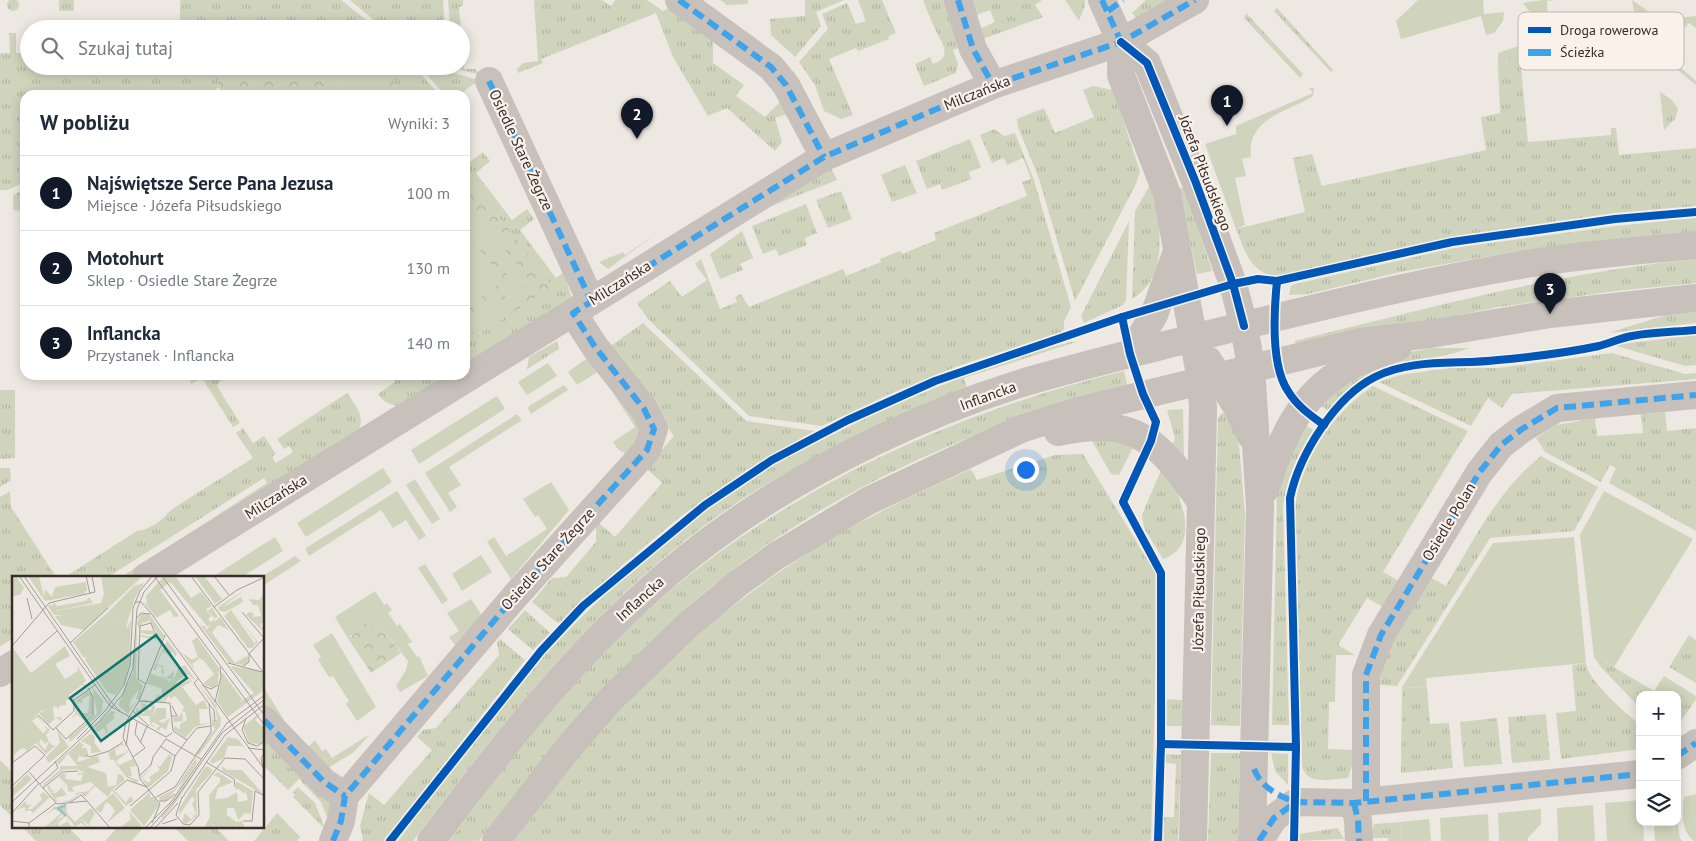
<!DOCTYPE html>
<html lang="pl">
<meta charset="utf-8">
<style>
:root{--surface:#fff;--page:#f6f6f7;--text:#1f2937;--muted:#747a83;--line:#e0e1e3;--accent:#111827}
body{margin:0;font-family:"PT Sans",sans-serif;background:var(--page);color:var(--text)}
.controls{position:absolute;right:15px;bottom:15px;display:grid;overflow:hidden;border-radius:10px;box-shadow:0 2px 12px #0003}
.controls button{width:45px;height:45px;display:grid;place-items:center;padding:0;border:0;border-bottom:1px solid var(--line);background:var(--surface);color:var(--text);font:25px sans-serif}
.you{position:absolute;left:1025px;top:469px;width:18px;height:18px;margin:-12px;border:4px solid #fff;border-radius:50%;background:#1a73e8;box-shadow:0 0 0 8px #1a73e833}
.badge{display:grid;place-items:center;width:32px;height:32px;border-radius:50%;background:var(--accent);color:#fff;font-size:16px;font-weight:700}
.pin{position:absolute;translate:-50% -41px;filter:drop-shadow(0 1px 2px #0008)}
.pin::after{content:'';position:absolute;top:26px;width:18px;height:15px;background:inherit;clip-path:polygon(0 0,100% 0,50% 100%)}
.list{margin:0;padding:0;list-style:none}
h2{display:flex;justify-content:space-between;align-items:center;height:65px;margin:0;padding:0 20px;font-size:21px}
h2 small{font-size:16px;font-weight:400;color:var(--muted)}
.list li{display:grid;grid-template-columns:32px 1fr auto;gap:15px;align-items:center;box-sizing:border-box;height:75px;padding:0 20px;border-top:1px solid var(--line)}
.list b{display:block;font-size:19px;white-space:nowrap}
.list p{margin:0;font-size:16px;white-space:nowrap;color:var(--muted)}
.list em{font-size:16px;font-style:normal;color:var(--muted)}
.icon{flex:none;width:28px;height:28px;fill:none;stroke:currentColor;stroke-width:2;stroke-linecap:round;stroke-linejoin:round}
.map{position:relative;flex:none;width:1696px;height:841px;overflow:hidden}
.search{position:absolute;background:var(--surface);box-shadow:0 2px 12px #0003;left:20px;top:20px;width:450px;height:55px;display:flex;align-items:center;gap:12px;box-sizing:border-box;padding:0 18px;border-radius:28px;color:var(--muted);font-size:19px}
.panel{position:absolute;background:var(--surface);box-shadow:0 2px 12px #0003;left:20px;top:90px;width:450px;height:290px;border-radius:15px}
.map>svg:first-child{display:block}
</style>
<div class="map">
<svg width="1696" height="841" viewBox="0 0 1696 841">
<defs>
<pattern id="grass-tufts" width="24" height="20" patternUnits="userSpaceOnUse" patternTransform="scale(1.25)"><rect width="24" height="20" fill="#d0d4bc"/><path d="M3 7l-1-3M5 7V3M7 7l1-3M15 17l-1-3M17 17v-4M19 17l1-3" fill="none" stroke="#b3b6a2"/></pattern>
<pattern id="park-crowns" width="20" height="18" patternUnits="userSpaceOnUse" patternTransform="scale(1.25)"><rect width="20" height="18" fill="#d0d4bc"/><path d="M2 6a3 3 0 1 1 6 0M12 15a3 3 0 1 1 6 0" fill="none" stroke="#b3b6a2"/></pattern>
</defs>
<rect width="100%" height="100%" fill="#eee8e2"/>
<g fill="url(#grass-tufts)">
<circle cx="13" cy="5" r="6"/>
<rect x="59" y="0" width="15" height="11"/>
<polygon points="180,0 341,0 378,29 180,29"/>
<polygon points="350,0 443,0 445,29 384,29"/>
<polygon points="448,0 463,0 463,6 459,7 461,29 450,29"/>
<polygon points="534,0 602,0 611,6 615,0 647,0 663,11 669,8 713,39 713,63 744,85 736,96 765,117 782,100 787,114 775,118 782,142 775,151 727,108 708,116 673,57 656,13 541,59 543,63 518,73 517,69 523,63 538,61"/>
<polygon points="720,0 748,0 748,4 727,5"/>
<polygon points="805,0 844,0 816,12 821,26 795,57 771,35 770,19 805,16"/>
<polygon points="858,0 882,0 896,33 889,36 889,39 858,51 856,48 829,59 853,115 841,119 824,111 815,85 799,62 828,29 822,14 847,3 856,24 866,21"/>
<path d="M923 0H945L963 46 953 50 958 64 956 73 924 86 915 64 930 57 933 64C954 57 941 42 936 31 931 21 927 10 923 0Z"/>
<polygon points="965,0 1042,0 1035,5 1043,17 980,40 977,30 995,22 990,10 971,17"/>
<polygon points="1065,0 1085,0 1085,5 1079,21"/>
<polygon points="1146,0 1171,0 1136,18 1132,13"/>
<polygon points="1277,8 1333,70 1331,72 1274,11"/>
<polygon points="1246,13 1303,74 1300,78 1244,18"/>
<polygon points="9,33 16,33 16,53 29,53 29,66 413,66 440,95 226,95 218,87 210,95 25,95 25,182 7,190 0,190 0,53 10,53"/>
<polygon points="461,36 464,69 476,69 480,75 453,68 461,66"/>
<path d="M1568 45 1570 58 1527 60 1521 67 1528 142 1611 135V128H1616L1619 155 1696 148V206L1614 213 1450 237 1278 276C1251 275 1245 251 1236 229L1305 212 1293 158 1312 154 1322 186 1486 150 1481 117 1500 113 1498 67 1519 48Z"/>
<polygon points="419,66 448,66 449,72 479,80 459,95 445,95"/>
<polygon points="1093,86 1113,90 1140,171 1136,184 1075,301 1039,179 1018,127 1017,119 1044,108 1055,133 1094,117 1083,90"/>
<polygon points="1660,92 1672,100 1678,109 1675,119 1664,130"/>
<polygon points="994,129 1004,136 1015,133 1034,180 1071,307 1064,322 1064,329 1061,332 958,366 892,393 822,426 749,416 648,319 637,303 670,281 682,297 707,280 695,264 701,259 720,309 737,302 735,297 741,294 749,307 843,269 846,276 881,262 880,259 900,251 902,254 936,240 934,233 1027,196 1022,182 1031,179 1023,158 1007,165 1004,158 992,163 980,135"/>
<polygon points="970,139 981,167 969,172 971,179 942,190 940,184 927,189 916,161"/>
<polygon points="483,152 490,161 476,173 512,220 527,209 534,219 520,230 556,278 571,267 567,283 572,299 465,367 465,160 468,163"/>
<polygon points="829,163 837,180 744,217"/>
<polygon points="905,165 917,193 892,202 881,175"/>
<path d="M1152 181C1158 219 1173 274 1132 299L1135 211Z"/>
<polygon points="1181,188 1185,189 1212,271 1197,274 1179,190"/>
<polygon points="25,189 25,200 21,200 21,211 13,210 13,195"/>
<polygon points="841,191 852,219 828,228 816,200"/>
<polygon points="806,204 817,233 805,238 807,245 779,256 776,249 763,254 752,226"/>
<polygon points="1696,218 1696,231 1602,240 1501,254 1400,272 1308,294 1289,295 1291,286 1295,284 1454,248 1616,226"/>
<polygon points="1129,221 1126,301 1123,305 1084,323 1081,316"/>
<polygon points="660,231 608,269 599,262 623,252 625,255"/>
<polygon points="742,231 753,258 740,264 743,270 720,279 710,254"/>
<path d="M1696 259V283L1616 291 1498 307 1297 348 1295 341C1428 308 1560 272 1696 259Z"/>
<polygon points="1696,312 1696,323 1608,333 1669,314"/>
<polygon points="643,323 746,421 814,431 745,471 680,517 619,568 560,623 556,622 532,602 552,578 566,577 596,542 596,526 599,523 615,537 662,483 646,468 674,436 609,347"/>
<polygon points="1696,335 1696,365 1685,366 1613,345"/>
<polygon points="557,341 559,349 527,369 529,357"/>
<path d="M1071 342H1076L964 378 967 388C898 420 826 449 760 488 617 575 512 710 413 841H398C444 781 488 717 539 661 602 593 673 530 751 479 784 458 819 441 854 424 924 391 995 361 1071 342Z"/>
<path d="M1431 348H1469C1445 358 1422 358 1397 363 1367 369 1347 390 1328 411L1318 403 1330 390 1400 354Z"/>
<polygon points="1612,353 1685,374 1696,373 1696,379 1512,394 1502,408 1488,398 1471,426 1379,382 1400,375 1450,368 1498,368"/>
<path d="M1124 371 1128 389C1076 403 1023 416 973 436 884 472 797 518 722 578 629 653 552 747 479 841H449C494 781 539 721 590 666 733 514 923 420 1124 371Z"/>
<polygon points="190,375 223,375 217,386 240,423 233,427 202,378 191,384"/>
<path d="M391 375H453L401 406C391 406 383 402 378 394L395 382Z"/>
<path d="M1373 386 1468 431 1383 572 1399 581 1383 607 1367 598 1338 645 1355 655H1336L1335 702H1329L1328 749 1353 750V763L1348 778C1332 779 1308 786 1302 767L1295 508C1301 460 1333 412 1373 386Z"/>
<polygon points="0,390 15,390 15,458 0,459"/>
<path d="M347 393C355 405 366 416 358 431L133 577H121L267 483 264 478 108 577H65L137 531C152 529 162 520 172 509L253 458 236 433 243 428 253 443 264 436 276 454 272 457 276 463 293 452 289 446 284 449 277 439Z"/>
<polygon points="1183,409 1184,456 1173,444 1175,438 1167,410"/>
<polygon points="1665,412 1667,431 1696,428 1696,531 1609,483 1616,468 1610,465 1601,482 1545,452 1536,438 1556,425 1595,418 1597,436 1643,433 1641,414"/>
<polygon points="1222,413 1225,414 1236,432 1239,445 1245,513 1240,726 1211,725 1218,418"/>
<path d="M1302 423 1313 430C1298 454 1286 479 1283 507L1289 725H1272L1277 492Z"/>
<polygon points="1088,434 1136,442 1119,475 1111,474"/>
<path d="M1083 454 1158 577 1151 841H514C545 801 574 759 608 722 674 649 754 584 839 534 882 510 926 489 971 469L977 480 1055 455Z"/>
<path d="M1541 456 1598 487 1574 531 1490 538 1397 686 1379 685 1386 652 1430 577 1446 586C1474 540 1498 490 1541 456Z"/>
<path d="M1164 463C1177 489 1205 545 1163 559L1144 528 1142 515Z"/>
<polygon points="0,468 10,468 11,480 0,487"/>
<polygon points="10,491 11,507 56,577 14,577 14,638 0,646 0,497"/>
<polygon points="525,610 550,633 533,650 508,629"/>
<polygon points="1689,635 1696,640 1696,683 1669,667"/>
<polygon points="500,639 525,660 384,841 361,841 363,839 360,826 369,793 384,805 432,750 417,737 423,730 436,728 499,655 497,642"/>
<polygon points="1605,662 1654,691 1664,676 1696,696 1696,699 1677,727 1677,695 1640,695 1640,708 1600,666"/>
<path d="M1586 663C1586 679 1627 714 1640 725V749L1561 759 1556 713 1576 711 1572 665Z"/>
<polygon points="1402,687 1427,688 1430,724 1449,723 1453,768 1401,773"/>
<polygon points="1167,699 1182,700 1182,726 1166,726"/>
<polygon points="1546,714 1550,760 1512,763 1508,717"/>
<polygon points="1497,718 1502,764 1464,767 1460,722"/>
<polygon points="264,731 332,801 332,830 321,802 299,779 288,790 264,766"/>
<polygon points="1211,753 1240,753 1238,841 1208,841"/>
<polygon points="1271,753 1288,754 1288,785 1275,771"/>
<polygon points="1165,754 1181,755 1178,841 1163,841 1164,817 1174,817 1176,764 1165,763"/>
<polygon points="0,760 14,774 14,819 0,805"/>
<polygon points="298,787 315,803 325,829 293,797 296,794 292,793"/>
<polygon points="277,813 300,837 297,841 254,841"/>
<polygon points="1677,818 1680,839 1683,841 1674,841 1673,822 1677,822"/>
<polygon points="1400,822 1401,841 1388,841 1388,838 1370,838 1374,824"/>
<polygon points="22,827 68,827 82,841 36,841"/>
<polygon points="206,827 215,827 229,841 220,841"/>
<polygon points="1338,828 1344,839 1299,841 1299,834"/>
</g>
<g fill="url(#park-crowns)">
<polygon points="215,69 385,71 404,95 230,95 220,86"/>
<polygon points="465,173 553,287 465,343"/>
<path d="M364 623C381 625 391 640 401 653L371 673 347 637H351L357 627Z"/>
</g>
<g fill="#d0d4bc">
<polygon points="1418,0 1483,0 1484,14 1504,12 1503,21 1494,33 1486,35 1481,16 1401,39 1396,21"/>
<polygon points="1543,0 1557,0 1547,1 1548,21 1533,16 1523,3"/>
<polygon points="1632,0 1661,20 1696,16 1696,28 1689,23 1676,38 1658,22 1634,12"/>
<path d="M1627 33C1653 38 1676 64 1696 81V85L1652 49 1570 58 1568 45 1519 48 1498 67V53L1518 46Z"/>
<polygon points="356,75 370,78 387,95 373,95 361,87 354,86 337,95 317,95 343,79"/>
<path d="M1309 88H1314L1313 96C1288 112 1246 118 1251 157L1242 159 1246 176 1235 178 1245 225 1236 229 1205 144 1236 134V126L1313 93Z"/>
<polygon points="465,197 516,265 522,280 522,288 515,303 465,337 465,324 503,300 511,287 506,272 465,217"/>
<polygon points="465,231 503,281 465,309"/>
<path d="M590 356 643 430 630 453C620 454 618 449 613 442L635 427 599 371 577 385 568 372Z"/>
<polygon points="548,363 557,376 527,395 518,382"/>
<polygon points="564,385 568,390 531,414 528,409 529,406"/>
<polygon points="497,396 505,409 419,464 411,450"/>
<polygon points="517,414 522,420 449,467 461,485 448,493 457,507 450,512 425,473"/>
<polygon points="383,468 392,482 306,537 297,523"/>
<polygon points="415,479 440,519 432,524 406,485"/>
<polygon points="551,482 569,510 511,579 487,542 494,537 506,556 547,529 538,515 535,517 523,499"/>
<polygon points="397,491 426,536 419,540 406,520 393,528 381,510 309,556 306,551 306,548"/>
<polygon points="1604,491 1693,539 1614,667 1606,662 1600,666 1594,657 1580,535"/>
<polygon points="275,537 283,551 242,577 212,577"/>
<polygon points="1574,537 1586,663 1426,678 1427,688 1402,687 1493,543"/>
<polygon points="481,555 492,572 462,591 452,574"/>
<polygon points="295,556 301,561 264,585 264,577 261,577"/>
<polygon points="425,564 448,600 442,604 418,568"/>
<path d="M375 591 384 605 387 603 392 610 388 613 397 626 400 624 412 642 408 644 417 657 419 656 428 676 400 692 396 686 406 670 408 661C398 648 367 603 354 635L347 637 335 617Z"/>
<polygon points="471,599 487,623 461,653 449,637 459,631 447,613"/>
<polygon points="332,633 376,707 357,721 346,704 349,701 333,676 329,677 318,660 321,657 313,645"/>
<polygon points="264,688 284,720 279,726 264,710"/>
<polygon points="370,734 354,752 323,771 304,751 315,740 322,751 326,749 332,758"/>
<path d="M1696 794V841H1694C1681 832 1682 811 1684 797Z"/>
<polygon points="1640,800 1640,822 1643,822 1644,841 1607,841 1605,803"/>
<polygon points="1593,805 1595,841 1558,841 1557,808"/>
<polygon points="1541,809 1541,824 1528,838 1528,841 1499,841 1498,813"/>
<polygon points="1488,814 1489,841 1441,841 1440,818"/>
<polygon points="1429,819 1431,841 1401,841 1400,822"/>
<polygon points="1654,822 1673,822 1674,841 1655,841"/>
<polygon points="118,827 144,827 131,841 105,841"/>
<polygon points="174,827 206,827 220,841 188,841"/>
</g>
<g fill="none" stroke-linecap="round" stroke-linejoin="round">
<g stroke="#c7c0bb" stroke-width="28">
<polyline points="679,0 771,67 786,85 824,157"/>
<polyline points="958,0 973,49 993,85"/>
<polyline points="1102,0 1121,42 1121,75 1167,194 1201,380 1203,408 1201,502 1193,841"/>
<polyline points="1121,42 1147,63 1196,183 1233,284 1244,326 1251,367 1260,506 1252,841"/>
<polyline points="489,81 591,301"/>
<polyline points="1130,354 1154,315 1176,254"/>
<polyline points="1208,360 1238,409 1251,436"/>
<path d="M1058 432C1137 415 1159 442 1201 502"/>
<path d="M1265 490C1282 437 1297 398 1348 367 1363 359 1382 353 1398 347"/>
<polyline points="146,577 824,157 993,85 1121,42 1195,0"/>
<polyline points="0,673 14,664"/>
<polyline points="264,720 324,782 345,796"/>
<polyline points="1677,756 1696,743"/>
<polyline points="1366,801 1366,675 1381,635 1479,473 1501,445 1522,429 1557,408 1696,395"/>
<polyline points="1354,803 1358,820 1359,841"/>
<polyline points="333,841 341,821 345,796 516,595 647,450 654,429 644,409 595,347 573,313"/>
<path d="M431 841C521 722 607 611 731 525 818 464 930 410 1032 380 1091 363 1150 349 1209 334 1310 309 1412 284 1515 266 1575 255 1636 251 1696 245"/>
<polyline points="496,841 569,747 610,700 688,625 737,584 776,556 868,501 1021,429 1078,411 1360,342 1430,334 1550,314 1696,298"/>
<polyline points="1259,841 1274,818 1296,802 1354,803 1640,774"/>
</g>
<g stroke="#3fa3eb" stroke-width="6" stroke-dasharray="12 6" stroke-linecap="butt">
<polyline points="679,0 771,67 786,85 824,157"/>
<polyline points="958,0 973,49 993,85"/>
<polyline points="1102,0 1121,42"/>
<polyline points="1108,11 1123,0"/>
<polyline points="489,81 591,301"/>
<polyline points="264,720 324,782 345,796"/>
<polyline points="1677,756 1696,743"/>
<path d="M1254 769C1261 787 1278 796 1296 802"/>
<polyline points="1366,801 1366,675 1381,635 1479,473 1501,445 1522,429 1557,408 1696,395"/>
<polyline points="1354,803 1358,820 1359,841"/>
<polyline points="333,841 341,821 345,796 516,595 647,450 654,429 644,409 595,347 573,313 824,157 993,85 1121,42 1195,0"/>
<polyline points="1259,841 1274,818 1296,802 1354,803 1640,774"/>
</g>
<defs>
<g id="cycleway">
<polyline points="1121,42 1147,63 1196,183 1233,284 1244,326"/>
<path d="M1277 281C1274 311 1271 366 1288 391 1297 406 1310 415 1324 425"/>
<polyline points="1161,744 1296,747"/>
<polyline points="390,841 541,651 583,606 705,505 772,460 848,420 935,381 1122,317"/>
<polyline points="1158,841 1161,744 1161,573 1123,502 1151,441 1156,422 1143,394 1130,354 1122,317 1233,284 1258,279 1277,281 1452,242 1615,219 1696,212"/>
<path d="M1294 841 1296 747 1290 498C1299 455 1335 397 1375 377 1412 358 1458 365 1498 360 1531 357 1566 353 1599 346 1610 343 1621 338 1632 336 1653 332 1675 332 1696 330"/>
</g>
</defs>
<use href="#cycleway" stroke="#faf2ea" stroke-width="11"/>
<use href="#cycleway" stroke="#0057b8" stroke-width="8"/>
</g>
<g text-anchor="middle" stroke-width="4.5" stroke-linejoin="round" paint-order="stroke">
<g font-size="15" fill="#382d29" stroke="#faf2ea">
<text transform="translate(977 93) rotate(-22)" y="5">Milczańska</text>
<text transform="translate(521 150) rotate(65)" y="5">Osiedle Stare Żegrze</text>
<text transform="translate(1205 173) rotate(69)" y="5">Józefa Piłsudskiego</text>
<text transform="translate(620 283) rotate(-32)" y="5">Milczańska</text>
<text transform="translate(988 396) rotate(-20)" y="5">Inflancka</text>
<text transform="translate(276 497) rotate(-32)" y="5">Milczańska</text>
<text transform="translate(1449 522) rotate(-59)" y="5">Osiedle Polan</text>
<text transform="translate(548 559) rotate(-48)" y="5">Osiedle Stare Żegrze</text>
<text transform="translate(1199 589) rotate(-89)" y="5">Józefa Piłsudskiego</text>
<text transform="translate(640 599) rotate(-42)" y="5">Inflancka</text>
</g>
</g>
<g transform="translate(12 576)">
<rect width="252" height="252" fill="#eee8e2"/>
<path d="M0 0H4L12 12 8 19 0 20ZM16 0H27L32 21 33 13 40 21 43 11 74 6 75 14 72 18 33 25ZM152 0H163L179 22 189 16 200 30 194 33 199 40 196 43 199 46 203 43 196 35 200 31 206 41 202 42 203 44V46L196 51 158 6 148 14 167 40 162 41 158 34 144 42 132 26 135 28 134 20ZM183 0 193 1 210 23 203 28ZM234 13 209 32 229 21 231 26 213 36 208 35 206 31ZM252 18V45L248 50 252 52V56L234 39 237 36 241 37V41L249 40 246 29H241L237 23 247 24ZM77 21 81 27 43 35V39L36 33 40 36 36 30 38 28 39 30 42 27 45 30 74 25ZM219 34 243 68 244 65 222 36 246 66 240 72H236L212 40ZM95 37 101 39 112 51 115 53 119 43 117 88 113 106 103 119 95 116 73 84 75 81 72 82 61 66ZM129 38H137L152 59 148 67 149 64 128 61V59L146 61 148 60 129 57V54L144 55 138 45 130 47 127 53 125 48 124 102 131 110 127 125 124 123 127 113 119 124 117 132 124 126 116 138 106 129 121 96 125 46ZM208 41 217 54 206 49 200 57 223 87 235 80 232 73 237 84 233 89 217 87 188 49 194 51 193 55ZM185 61 207 92 206 108 201 112 191 108 202 98 193 86 188 82 180 88 183 94 169 76 180 84 186 81 180 65ZM155 64 165 77 163 81 161 76 159 78 160 83 151 75 145 88 151 90 152 98 149 97 150 91 145 90 143 95 141 93ZM173 89 184 105 175 98 164 106 167 109 177 101 181 107 177 103 168 109 177 104 179 106 170 111 184 129 192 124 196 133H187L188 148 197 147 183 151 173 162 162 154V150L168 153V148L175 144 173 135 170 136 171 145 162 146 161 142 168 140 172 131 163 120 158 123 157 119 153 126H132L130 123 141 126 146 118 152 125 149 112 135 108 139 97 156 107 160 103H157L146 99 155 101 162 95 161 106 166 92ZM218 90 248 95 252 100V114L216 141 205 126 210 96 230 123 228 126 242 117ZM70 106 75 111 70 109 57 119 60 124H54V129L47 130V133L42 130ZM185 106 207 133 203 130 209 143 208 150 187 179 183 178 203 153 200 149 199 130 201 144H205L204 134ZM80 111 91 124 93 129 91 125 90 136 93 131 92 134 58 166 57 161 85 137ZM75 115 80 118 81 137 72 145 65 138 59 143 64 136 63 127 69 128H65L66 137H76L78 119 70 123V127L63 126ZM128 127 135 129 137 135 140 132 137 130 143 129 141 142 144 132H154V142L146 145 151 147 158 142 154 154 149 151 147 155 144 153 148 150 141 146 139 148 144 151 139 150 137 140H130L124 136 125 132 131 138 133 136 128 134 131 130ZM41 131 42 142 49 141 50 145 44 142 36 149 27 137ZM252 133 243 144 251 151 252 164 249 168 237 167 231 151ZM99 135 104 136 101 140 103 142 94 149 96 156 94 158 92 152 82 158 80 156 88 147 79 155ZM25 139 32 148 25 141 20 145 31 157 35 154 32 149 38 154 34 159 37 165 33 168 29 163 27 167 33 174 37 166 41 170 44 169 34 178 24 167 15 175 11 171V174L9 172 3 178V184L0 162ZM45 154 57 171 37 187 33 182 48 167ZM79 157 83 161 82 166 89 176 79 177V170L69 165ZM216 161 226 163 235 175 230 170H216L212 182 200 188 198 185ZM68 166 72 169 69 172H74L76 176 75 182 67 180 65 186 86 180 88 186 75 191 94 197 96 211 104 209 106 198 110 199 113 204 101 213 114 227 118 220 122 224 114 230 100 214 96 221 83 210 73 221 68 217 58 226 43 225 35 211 37 209 40 215 43 213 40 217H44L54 208 47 201 50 198H54L53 203 69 205 71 198 66 199V197H73L65 193 51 194 32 210 31 208 48 194V190H66L56 178 47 189 45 186ZM79 206 82 209 77 215 63 217 65 219 58 224 47 226 43 222 55 219 50 212 55 208 56 215 62 216 60 211ZM109 168H111L113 171 110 169 103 173 104 180 115 176 113 172 116 176 104 185 107 189 121 183 124 190 118 191 120 199 117 201 126 204 125 207 114 201 101 183 99 185 96 177ZM157 178 160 181 156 195 136 212 129 201 142 189 130 202 136 207 139 204 137 201 148 194 144 188 148 191ZM184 182 185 187 168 212 164 217 172 204 155 224 148 225 147 221 163 213ZM194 189 192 192 196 190 201 195 184 214 185 240 174 248 170 246 173 237 179 243 182 241 175 234 182 240 184 237 180 228 183 223 180 221 168 238V243L167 233ZM209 190 216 194H230L252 219 211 195ZM206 196 221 206 206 212 203 223 215 222 225 216 226 226 236 224 233 214V218L227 213 224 214V205L241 215 239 238 233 237 226 244 222 232H215V239L224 246 230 245 233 252H223L225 247 222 252H192L198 241 197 219 208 206V202L201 199ZM15 198 20 203 0 221V213ZM31 216 38 221 21 237 18 234 8 237 13 235V231L5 234 13 225 15 229 20 228 15 233H20L30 223 28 219ZM138 216V222L142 220 147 229 132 250 118 234ZM101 217 113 232 95 247 103 235 98 228 94 226 89 237 83 233ZM54 229 55 237 63 246 79 232 83 237 77 248 80 252 70 243 67 246 70 244 77 252 69 247 61 252 62 249 47 232ZM43 230 50 238 45 244 52 240 53 241 46 247 47 250 56 245 60 252H39L51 241 38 252H32L49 237 42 233 32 241ZM117 235 128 248 130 252H108L119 243Z" fill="#d0d4bc" fill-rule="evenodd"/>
<path d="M132 7 123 22 114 51 117 52 115 59 107 45 95 37 122 10Z" fill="#d0d4bc"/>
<path d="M89 0H131L72 54 49 49 43 40H53L43 39V35L89 27 92 18ZM53 70 58 80 43 88 53 103 66 95 65 89 74 105 40 132 29 135 0 162V71L19 97Z" fill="#d0d4bc"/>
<path d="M28 104a9 9 0 1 1 18 0a9 9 0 1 1-18 0ZM142 99 157 104 155 111 138 107ZM193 181 164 226 151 242 149 241Z" fill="#d0d4bc"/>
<path fill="none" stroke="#9ec1c0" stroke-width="2.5" d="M54 229 46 232 54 240"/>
<path fill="none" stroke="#a59d98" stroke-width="1" d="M7 0 98 130 154 161 160 157M12 0 99 126 110 137M74 0 78 18M142 0 253 150M150 0 253 140M179 0 253 99M202 0 217 19M15 22 20 43M123 26H129L138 36 253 194M202 31 225 14 253 1M230 36 252 62M125 42 129 37 138 38M58 67 96 32M0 70 37 27 83 16 80 0M237 78 252 62M14 82 45 55M216 87 250 96M231 90 237 86V78M134 108 126 103 128 50 139 47 142 55M190 109 199 113 206 109M127 125 158 127 161 155 175 164 163 180 159 195 137 214M203 126 209 101 208 91M197 128 202 134 203 145M160 130 165 140H160M121 135 137 150M26 139 41 154 62 135V124L83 109M234 142 230 154 236 167 245 170 253 165M44 152 54 163 81 139V121L76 112M65 163 93 135 112 109 118 89 121 32 128 15 140 0M175 164 185 152 199 150 197 128 182 107 186 103M128 167 135 150M114 170 118 143M148 170 163 180M236 172 253 174M74 179 78 181 97 175 111 166M121 181 133 172 123 158 125 146M194 186 222 203 223 211M0 187 23 170 33 179 0 210M251 192 249 182 253 176M17 196 45 228 75 225 98 252M128 199 139 189 141 181 154 163 189 183M28 208 46 192 43 185M31 212 51 196 66 195M103 214 115 204 135 211M144 221 163 211 199 156V150M170 221 164 239 171 248 178 249 187 239 186 216 213 182 233 183 253 204M170 222 213 159 253 128M147 225H154L163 218M0 226 88 145 111 118 121 92 125 33 132 16 146 0M59 226 69 219 75 225M118 230 137 214M0 237 27 207M0 245 17 247M231 245H240L243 215 253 220M140 247 148 228 128 203 126 191 111 162 114 146 127 125 153 59M150 248 165 243M17 252V247L44 227M133 252 159 226 215 147 253 119M138 252 163 224 210 157 253 123M143 252 166 227"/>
<path fill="#0f766e" fill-opacity="0.15" stroke="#0f766e" stroke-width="2.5" d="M144 59 175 102 89 165 58 122Z"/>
<rect width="252" height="252" fill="none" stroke="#382d29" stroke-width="2.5"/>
</g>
<rect x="1518" y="12" width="166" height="58" rx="8" fill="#faf2ea" stroke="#c0b7b0" stroke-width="1"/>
<rect x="1528" y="27" width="23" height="6" fill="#0057b8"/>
<rect x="1528" y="49" width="23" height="7" fill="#3fa3eb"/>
<g font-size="14" fill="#382d29">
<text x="1560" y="35">Droga rowerowa</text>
<text x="1560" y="57">Ścieżka</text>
</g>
</svg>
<div class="controls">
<button>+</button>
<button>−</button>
<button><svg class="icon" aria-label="layers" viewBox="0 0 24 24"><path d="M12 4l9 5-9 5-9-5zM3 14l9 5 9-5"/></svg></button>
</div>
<div class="you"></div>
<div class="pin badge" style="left:1227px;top:126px">1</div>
<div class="pin badge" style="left:637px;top:139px">2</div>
<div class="pin badge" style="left:1550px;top:314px">3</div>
<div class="search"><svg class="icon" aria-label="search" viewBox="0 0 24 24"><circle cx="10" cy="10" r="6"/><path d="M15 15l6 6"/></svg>Szukaj tutaj</div>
<section class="panel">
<h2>W pobliżu<small>Wyniki: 3</small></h2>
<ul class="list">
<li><span class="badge">1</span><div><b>Najświętsze Serce Pana Jezusa</b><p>Miejsce · Józefa Piłsudskiego</p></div><em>100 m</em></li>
<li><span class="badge">2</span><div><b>Motohurt</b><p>Sklep · Osiedle Stare Żegrze</p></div><em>130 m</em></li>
<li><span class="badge">3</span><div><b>Inflancka</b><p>Przystanek · Inflancka</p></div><em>140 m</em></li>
</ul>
</section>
</div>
